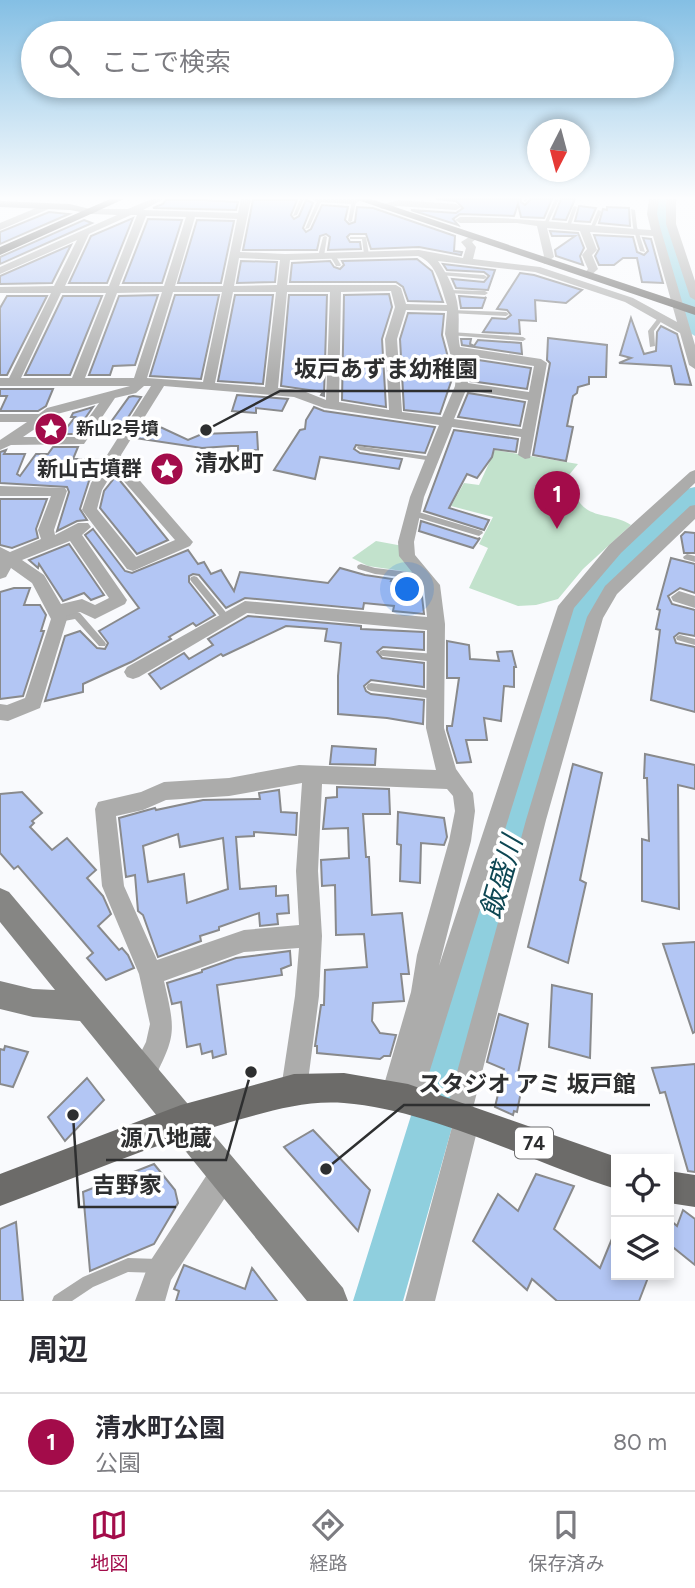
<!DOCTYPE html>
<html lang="ja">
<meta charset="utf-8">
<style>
:root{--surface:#fff;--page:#f2f2f3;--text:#2b2b33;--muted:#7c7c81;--line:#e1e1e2;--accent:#a30c4a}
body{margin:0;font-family:Figtree,"Noto Sans JP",sans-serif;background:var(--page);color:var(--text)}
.controls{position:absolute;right:21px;bottom:21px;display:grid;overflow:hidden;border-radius:0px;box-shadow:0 4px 10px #0003}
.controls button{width:63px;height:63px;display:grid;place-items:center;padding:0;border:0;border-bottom:2px solid var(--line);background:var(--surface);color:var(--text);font:35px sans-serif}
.compass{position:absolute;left:527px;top:119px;width:63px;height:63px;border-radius:50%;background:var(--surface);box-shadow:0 4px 10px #0003;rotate:186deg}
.you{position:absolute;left:408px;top:590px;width:24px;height:24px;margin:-18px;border:5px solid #fff;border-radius:50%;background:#1a73e8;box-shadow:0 0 0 10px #1a73e833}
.badge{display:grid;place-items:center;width:46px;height:46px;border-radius:50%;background:var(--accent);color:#fff;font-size:23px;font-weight:700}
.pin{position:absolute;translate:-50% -58px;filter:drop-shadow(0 2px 4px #0008)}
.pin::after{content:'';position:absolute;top:37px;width:24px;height:21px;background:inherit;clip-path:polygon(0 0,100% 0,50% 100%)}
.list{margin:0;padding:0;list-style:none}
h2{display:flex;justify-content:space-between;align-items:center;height:91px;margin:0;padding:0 28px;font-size:30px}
h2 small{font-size:23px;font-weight:400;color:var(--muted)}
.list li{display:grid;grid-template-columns:46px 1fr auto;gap:21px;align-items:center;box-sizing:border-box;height:98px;padding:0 28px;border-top:2px solid var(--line)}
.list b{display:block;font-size:26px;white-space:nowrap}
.list p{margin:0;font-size:23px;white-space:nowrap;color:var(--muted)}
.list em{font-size:23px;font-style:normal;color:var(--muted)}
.icon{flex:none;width:38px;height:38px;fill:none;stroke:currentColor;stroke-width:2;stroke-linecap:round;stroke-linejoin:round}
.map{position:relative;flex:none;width:695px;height:1301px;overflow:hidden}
.search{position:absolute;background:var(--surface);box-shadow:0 4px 10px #0003;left:21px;right:21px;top:21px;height:77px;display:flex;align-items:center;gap:18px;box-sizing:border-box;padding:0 24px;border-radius:38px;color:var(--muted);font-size:26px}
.sheet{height:189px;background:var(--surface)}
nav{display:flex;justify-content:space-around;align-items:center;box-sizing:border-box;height:98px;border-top:2px solid var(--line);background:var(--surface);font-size:19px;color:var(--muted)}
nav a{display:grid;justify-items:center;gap:4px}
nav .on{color:var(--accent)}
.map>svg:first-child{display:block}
</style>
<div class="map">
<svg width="695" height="1301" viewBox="0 0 695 1301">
<rect width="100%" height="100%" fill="#f9fafd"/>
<g fill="#c2e2cc">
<path d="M495 450 578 464 564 481 565 488 574 491C584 522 611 511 631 525L583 569 558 599 536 605 518 606 469 588 488 548 479 544 493 517 451 506 464 483 479 485Z"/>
<polygon points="376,541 403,546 416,573 368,566 352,558"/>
</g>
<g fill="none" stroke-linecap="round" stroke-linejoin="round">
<g fill="#8fcfde" fill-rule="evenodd">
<polygon points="657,199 673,199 670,220 695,299 695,336 685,330 654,220"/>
<path d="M695 487V509C663 540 621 563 598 603 580 636 576 677 569 713L403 1301H353L537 713C550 659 559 603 600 562 626 535 659 515 686 489Z"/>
</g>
</g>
<g fill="#b3c6f4" stroke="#898a8c" stroke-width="2" fill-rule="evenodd">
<polygon points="436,199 521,199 521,202 525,205 531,199 552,199 544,218 521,217 518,204 514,216 460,214 453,219 458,225 411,210 456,213 463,208 456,201"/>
<polygon points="561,199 575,199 566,220 553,219"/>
<polygon points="166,200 202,200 238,202 236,210 153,208 163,204"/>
<polygon points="253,200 297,200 291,215 294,219 299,216 306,200 309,201 313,203 303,228 306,232 311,229 322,205 348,207 345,220 349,224 355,222 357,207 373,208 455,236 454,251 462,252 461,255 419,247 371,249 366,234 350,234 347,237 350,242 360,242 361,249 328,250 330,237 326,234 320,236 317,250 243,250"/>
<polygon points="579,206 596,208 590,222 575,221"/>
<polygon points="607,207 629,208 630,226 599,223 603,209 607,210"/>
<polygon points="49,212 69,214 0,244 0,232"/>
<polygon points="133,218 107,283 69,283 91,236"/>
<polygon points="148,219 182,220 162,283 123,283"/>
<polygon points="84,220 92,223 0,264 0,257"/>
<polygon points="197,220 234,221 221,283 178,283"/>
<polygon points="550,231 578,233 584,248 580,256 583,265 556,256 555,250 575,236 552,236"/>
<polygon points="594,235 633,237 637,252 644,255 648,251 643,238 651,239 663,283 642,282 637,258 623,258 614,265 599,265 595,256 599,249"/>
<polygon points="71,245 52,283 0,284 0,276"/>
<polygon points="417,259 432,271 443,302 408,301 403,287 396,282 290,282 292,263 330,261 334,267 340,269 344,265 342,261"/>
<polygon points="241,261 277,262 275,282 237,283"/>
<polygon points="443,264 495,270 488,290 456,288 452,279 484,282 489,276 484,272 447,270"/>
<polygon points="520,273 534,275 582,290 566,303 535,300 536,321 519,320 520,334 483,332 492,318 506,319 511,315 507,310 497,309"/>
<polygon points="389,294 392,307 382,339 386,407 342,400 344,295"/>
<polygon points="158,295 135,365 113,366 110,375 89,375 119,296"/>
<polygon points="175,295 219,295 201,379 150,376"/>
<polygon points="235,295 273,295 263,384 218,381"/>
<polygon points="289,295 327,295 324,396 321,395 323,392 281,386"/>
<polygon points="7,296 47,296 7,375 0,375 0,308"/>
<polygon points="63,296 102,296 70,375 25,375"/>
<polygon points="459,296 485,298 486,297 482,308 461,308"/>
<polygon points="408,313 444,314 442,335 453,376 440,414 404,410 400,339"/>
<polygon points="631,318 644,354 656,351 657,332 661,326 677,334 691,385 675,384 671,366 619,363 631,358 620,355"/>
<polygon points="548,338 607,345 606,377 589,377 589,384 578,387 577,393 573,396 567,426 573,427 566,461 533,455 550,363 547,360"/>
<polygon points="461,339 471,339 470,344 474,346 478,340 521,343 522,354 462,345"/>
<polygon points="465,358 531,368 527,389 470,381"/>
<polygon points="0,389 53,389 46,406 38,411 0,411 7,396 0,396"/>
<polygon points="468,393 525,402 520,426 458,417"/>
<polygon points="237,395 288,399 282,411 256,408 256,413 232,411"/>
<polygon points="133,396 141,397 117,435 103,433 129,397"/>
<polygon points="93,407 74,434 62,434 75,417 71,417 73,413"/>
<polygon points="314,407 324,411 435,427 425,453 356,445 354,449 360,453 402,459 399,469 320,457 315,479 274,470 300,430 305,429 306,420"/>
<polygon points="158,426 188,440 202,434 257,432 258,450 238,451 238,446 231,446 202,448 135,438 138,433"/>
<polygon points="454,430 518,439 516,452 494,449 492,457 477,478 467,474 449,508 489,520 484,530 424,511"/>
<polygon points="53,447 78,447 73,459 81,459 78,469 85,459 105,460 89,481 80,509 87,520 77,521 57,531 69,492 67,487 0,483 0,452 6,450 4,454 25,454 17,474 20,476 36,454 48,454"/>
<polygon points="116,476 126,488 168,540 137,554 100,508 104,491"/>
<polygon points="0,499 47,499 36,529 38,538 12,548 0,545"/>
<polygon points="421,521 478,539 480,538 473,548 419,531"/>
<polygon points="93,529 125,571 132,573 188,550 198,564 204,562 211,574 221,570 234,591 240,572 328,583 340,568 365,575 392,579 391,581 417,583 421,588 424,614 393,611 394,606 364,603 363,609 245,598 226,608 199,575 193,574 189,576 189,582 215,615 196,626 193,623 169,637 171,639 131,662 83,684 83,692 45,701 65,636 80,631 97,648 105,649 108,643 99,631 139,608 85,535"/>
<polygon points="685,532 695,533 695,553 684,553 681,536"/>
<polygon points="69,544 104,595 91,600 84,593 63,601 39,564 38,568 29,560"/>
<polygon points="671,558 695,564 695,593 680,588 668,596 672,604 695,610 695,636 679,633 674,637 676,643 695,647 695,712 651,700 660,630 656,629 660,610 657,609"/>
<polygon points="14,588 30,588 24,605 40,605 46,615 41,631 44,631 23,696 0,699 0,592"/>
<polygon points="248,616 361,626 361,629 424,632 424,650 383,647 377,652 382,658 424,663 424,687 371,680 364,686 366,691 371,694 424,700 423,724 387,718 338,714 338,676 341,643 325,641 327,629 286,626 223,656 221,654 161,689 149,674 184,653 189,659 213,645 208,639"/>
<polygon points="447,641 469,645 470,659 499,661 497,652 512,651 516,667 514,667 514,687 504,686 501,721 484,718 487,740 466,740 471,762 457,763 447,730 447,726 452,726 459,678 447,678"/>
<polygon points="332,746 376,749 375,765 330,764"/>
<polygon points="645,754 695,765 695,789 678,785 679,909 642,901 642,839 649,841 647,778 644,778"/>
<polygon points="573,764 602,773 580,880 586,883 568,963 528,947"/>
<polygon points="337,787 389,789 390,814 363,814 366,857 369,857 372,915 402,913 409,974 401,974 404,1001 373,1003 372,1021 380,1033 396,1035 390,1056 384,1056 380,1059 317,1053 317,1046 315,1046 321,1005 324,1005 325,970 367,967 364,934 336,935 335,885 322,886 321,860 349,858 348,828 323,829 326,798 337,797"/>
<path d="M279 790 281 812 297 813 296 835 254 832V836L236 837 240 889 276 886V896L288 895 289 913 277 914 278 924 260 926 259 913 219 927V930L200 936 201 941 158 957 143 915 138 911 135 875 126 877 119 818 155 808 156 810 203 800 260 799 259 793ZM178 834 180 847 223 838 228 889 187 903 184 874 148 882 143 846Z"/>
<polygon points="22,792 42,813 32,821 34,823 30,827 52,850 67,838 96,870 87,878 103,896 111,914 98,926 119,950 122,948 128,955 134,968 106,980 87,958 93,953 18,866 14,869 0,853 0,794"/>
<polygon points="398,812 444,818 447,837 444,845 421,843 420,883 400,881 401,845 397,844"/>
<polygon points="695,942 695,1032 693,1033 663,944"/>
<polygon points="290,951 291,965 281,969 282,975 217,985 226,1054 213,1058 212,1051 202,1054 200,1044 187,1047 181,1002 172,1004 167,983 202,972 202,970 236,958"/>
<polygon points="552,985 592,994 590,1058 549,1047"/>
<polygon points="499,1014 528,1024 517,1078 523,1081 517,1112 514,1111 513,1115 495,1107 504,1069 487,1062"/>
<polygon points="5,1046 28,1052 13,1087 0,1084 0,1049 4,1050"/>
<polygon points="695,1064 695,1172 688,1171 665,1092 660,1093 652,1068"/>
<polygon points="87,1078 104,1100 65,1141 48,1117"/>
<polygon points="313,1130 370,1190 358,1231 284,1147"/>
<polygon points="154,1164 175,1190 178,1203 154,1244 90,1271 83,1192"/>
<polygon points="536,1174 574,1186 554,1229 600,1268 616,1229 616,1275 649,1275 639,1301 557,1301 532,1279 527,1290 473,1241 498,1194 518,1211"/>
<polygon points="683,1210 695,1219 695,1265 669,1244 669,1219 677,1226"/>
<polygon points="16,1222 23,1301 0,1301 0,1229"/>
<polygon points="184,1265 245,1289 252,1268 277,1301 176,1301 179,1291 174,1289"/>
</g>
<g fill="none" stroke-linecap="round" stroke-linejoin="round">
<g fill="#acacab" fill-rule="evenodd">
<polygon points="300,199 304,199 297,215 293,216"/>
<polygon points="318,199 322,199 309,228 305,229"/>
<polygon points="524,199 528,199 525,202 523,201"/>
<polygon points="555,199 559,199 548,223 544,224"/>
<polygon points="354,200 356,201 352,221 350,222 348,221 352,201"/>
<polygon points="575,206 577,207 570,227 566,228 573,207"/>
<polygon points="631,209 635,210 637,227 645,252 640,251 633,227"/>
<polygon points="598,210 602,211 594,228 590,229"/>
<polygon points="325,236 327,237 324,256 321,258 318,256 323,237"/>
<polygon points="350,237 366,237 369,255 364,254 362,239 350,239"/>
<polygon points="331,255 335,255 341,265 340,266 336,266 330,256"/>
<polygon points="442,272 484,275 487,277 484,279 440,275 439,274"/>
<polygon points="448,290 485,291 488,293 485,295 446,293 445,292"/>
<polygon points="451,310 506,312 509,314 506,316 449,313 448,312"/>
<polygon points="660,317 663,319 654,331 655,346 650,347 648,331 658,318"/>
<polygon points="451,332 523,337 526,339 523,341 449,335 449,333"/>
<polygon points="358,446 433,457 436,459 433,461 360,450 357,448"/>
<polygon points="412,510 482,531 483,533 479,536 409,515 408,513"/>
<polygon points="687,554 695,556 695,562 684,559 683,557"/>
<polygon points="361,564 375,568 426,574 430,577 426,580 375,574 358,569 357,567 358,565"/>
<polygon points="194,576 197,577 229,616 230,618 229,620 223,620 191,581 190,579 191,577"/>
<polygon points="77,612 80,613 105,642 106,644 105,646 99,646 75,619 59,622 55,619 56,617"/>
<polygon points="680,635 695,639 695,645 677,640 676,638 677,636"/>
<polygon points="383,650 436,654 439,656 440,658 439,660 436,662 383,656 380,655 379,653 380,651"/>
<polygon points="371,683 435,691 438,692 440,695 438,698 435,699 371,691 368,690 366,687 368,684"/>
<polygon points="128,1258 158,1259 163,1261 165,1266 163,1271 158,1273 128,1272 93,1287 72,1301 52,1301 54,1296 83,1277"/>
</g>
<g fill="#acacab" fill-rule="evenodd">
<path d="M151 199H164L143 210 238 213 241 199H251L240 252 285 254 419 250 463 258 466 248 461 242 474 234 479 237 472 242 476 247 473 259 540 267 633 298 677 322 653 236 590 232 597 250 592 255 598 269 588 278 583 275 588 269 582 255 587 249 580 231 547 228 554 257 545 264 540 261 544 256 537 226 517 223H460L455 220 460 217C525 217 586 226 651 230L647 214 649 199H659L657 214 660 227 695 345V369L689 365 680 333 625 302 535 272 438 261C447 274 457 292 458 308 460 322 457 333 460 347L541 359 547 363 530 458 525 459 518 455 521 437 452 427 424 497 414 542 415 555 440 585 445 624 444 728 456 769 473 793 475 811 471 841 439 966 558 606 609 545 690 472 695 470V483L621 553 574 608 421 1099 417 1108 408 1112 398 1106 394 1108 385 1104 381 1095 411 992 417 955 449 841 455 811 453 796 447 789 322 784 318 871 322 936 319 996 307 1089 303 1098 294 1102 285 1098 281 1089 295 996 299 948 244 952 164 981C176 1033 176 1035 152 1083L143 1087 134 1083 130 1074 146 1042 150 1024 139 974 102 886 95 809 98 802 141 792 164 782 229 778 299 765 436 770 426 728 427 630 247 613 139 677 133 679 127 677 124 672 127 667 245 601 427 617 424 587 399 556 398 542 410 497 439 425 324 408 294 397 164 386 121 455 122 460 193 542 190 546 133 571 127 569 82 510 91 483 108 460 107 455 151 386H144L136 393 115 398 84 444 11 445 0 450V440L27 422H0V414H39L47 408 130 386H0V378H9L51 293H0V287L54 286 77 240 0 274V267L117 215 92 214 87 211 89 209H128ZM131 215H137L109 286H65L89 234ZM146 216 186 217 164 286H119ZM195 217 237 219 223 286H175ZM418 256C437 263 441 287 447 305L406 304 401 288 396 285H287L290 260ZM239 258 280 260 277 285 234 286ZM391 291 395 307 385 339 389 410 339 402 341 292ZM162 292 134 378H85L117 293ZM173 292H222L203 382 147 378ZM233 292H276L265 387 215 383ZM287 292H330L326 400 301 390 278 388ZM61 293H106L72 378H21ZM406 310 447 311 445 334 456 376 455 386 442 417 402 412 397 339ZM462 355 534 366 529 392 468 383ZM466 390 528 400 522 429 454 419ZM99 403 75 437H23L57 414ZM114 470 175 540 136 557 97 509 102 490ZM302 783 296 871 299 925 244 930 157 960 124 886 116 816 143 810 166 800 229 796Z"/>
<polygon points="311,199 363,199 354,204 316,202"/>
<polygon points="666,199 676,199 676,224 695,281 695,300 690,297 666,224"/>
<polygon points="398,200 456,204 461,207 456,210 398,206 382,209 377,206"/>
<polygon points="48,203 53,206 51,208 0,230 0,223"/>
<path d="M0 486 65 488 67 491 54 530 55 535 78 523H88L91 527 82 535 127 600 125 604 95 619 80 612 66 616 67 619 40 708 8 721 0 720V704L7 705 25 698 51 619 32 583 11 568 6 577 0 579V547L10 552 41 539 38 530 51 496H0ZM70 541 109 598 95 605 82 599 61 604 44 575 22 560Z"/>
<polygon points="695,505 695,519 617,594 603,618 546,820 473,1108 480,1119 435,1301 405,1301 452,1127 445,1116 526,820 587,617 605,586 690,506"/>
<polygon points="679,591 695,596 695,608 673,601 671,597"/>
<polygon points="224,1160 234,1164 238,1174 234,1184 171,1280 165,1301 135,1301 149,1263 214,1164"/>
</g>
<g fill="#868684" fill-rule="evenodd">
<polygon points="0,201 70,204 98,211 92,214 70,210 0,207"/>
<polygon points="0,888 9,892 343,1288 348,1301 307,1301 80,1021 33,1017 0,1009 0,981 33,989 55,990 0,922"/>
</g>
<g fill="#6c6b69" fill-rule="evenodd">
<polygon points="355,199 371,199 695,307 695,315"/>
<path d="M344 1073 408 1084 622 1159H616V1189C531 1162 432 1110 344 1103 305 1100 271 1111 234 1121 154 1144 78 1177 0 1206V1174L181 1105 294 1074Z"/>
<polygon points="669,1171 695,1175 695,1207 669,1203"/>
</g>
<polygon fill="#555452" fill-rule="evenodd" points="110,199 124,199 0,255 0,247"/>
</g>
<linearGradient id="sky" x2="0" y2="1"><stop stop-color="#84bfe4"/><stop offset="0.52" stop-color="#fcfdfe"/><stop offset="1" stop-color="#fcfdfe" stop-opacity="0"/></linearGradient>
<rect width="695" height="381" fill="url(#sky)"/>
<defs>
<symbol id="sight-disc" viewBox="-11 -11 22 22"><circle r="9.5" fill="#a30c4a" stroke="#fff"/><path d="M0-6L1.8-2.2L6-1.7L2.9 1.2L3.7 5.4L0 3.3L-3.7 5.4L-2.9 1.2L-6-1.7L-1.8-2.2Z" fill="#fff"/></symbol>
</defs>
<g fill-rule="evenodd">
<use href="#sight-disc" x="32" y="410" width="38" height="38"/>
<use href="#sight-disc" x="148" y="450" width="38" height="38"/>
</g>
<g text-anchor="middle" stroke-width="7" stroke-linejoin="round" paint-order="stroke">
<g font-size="18" font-weight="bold" fill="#2e2f30" stroke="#fff" text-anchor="start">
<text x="76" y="435">新山2号墳</text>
</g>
<rect fill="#fff" stroke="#6d6d6e" stroke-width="2" x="515" y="1127.5" width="38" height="31" rx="5"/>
<g font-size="19" font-weight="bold" fill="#2e2f30">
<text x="534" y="1150">74</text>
</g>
<g font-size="21" font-weight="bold" fill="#2e2f30" stroke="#fff" text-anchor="end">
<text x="142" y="476">新山古墳群</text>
</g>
<g font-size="23" font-weight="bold" fill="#2e2f30" stroke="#fff">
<text x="229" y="471">清水町</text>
</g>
<g font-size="28" font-style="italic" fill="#0e4753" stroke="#fff">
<text transform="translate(501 877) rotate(-74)" y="10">飯盛川</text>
</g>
</g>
<path fill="none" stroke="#2e2f30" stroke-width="2.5" d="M206 430L280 391H492M326 1169L404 1105H650M251 1072L226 1160H106M73 1115L79 1207H176"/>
<g fill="#2e2f30" stroke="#fff" stroke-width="2.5">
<circle cx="206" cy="430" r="7"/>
<circle cx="326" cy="1169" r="7"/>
<circle cx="251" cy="1072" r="7"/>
<circle cx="73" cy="1115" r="7"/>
</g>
<g font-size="23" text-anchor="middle" font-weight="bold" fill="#2e2f30" stroke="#fff" stroke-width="7" stroke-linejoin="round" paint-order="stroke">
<text x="386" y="377">坂戸あずま幼稚園</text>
<text x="527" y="1092">スタジオ アミ 坂戸館</text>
<text x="166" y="1146">源八地蔵</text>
<text x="127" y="1193">吉野家</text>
</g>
</svg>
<div class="controls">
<button><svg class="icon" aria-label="locate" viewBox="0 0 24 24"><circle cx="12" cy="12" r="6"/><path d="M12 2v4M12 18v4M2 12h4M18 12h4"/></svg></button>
<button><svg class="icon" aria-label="layers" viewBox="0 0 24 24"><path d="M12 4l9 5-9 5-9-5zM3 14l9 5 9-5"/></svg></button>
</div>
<svg class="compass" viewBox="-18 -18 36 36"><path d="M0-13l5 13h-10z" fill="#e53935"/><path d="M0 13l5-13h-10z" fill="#7c7c81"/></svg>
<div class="you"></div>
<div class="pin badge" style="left:557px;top:529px">1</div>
<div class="search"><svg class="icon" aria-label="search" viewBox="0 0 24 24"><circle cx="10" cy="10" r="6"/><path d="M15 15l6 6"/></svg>ここで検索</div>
</div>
<section class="sheet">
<h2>周辺<small></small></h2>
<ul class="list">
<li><span class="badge">1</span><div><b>清水町公園</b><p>公園</p></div><em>80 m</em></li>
</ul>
</section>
<nav>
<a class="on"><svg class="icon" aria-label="map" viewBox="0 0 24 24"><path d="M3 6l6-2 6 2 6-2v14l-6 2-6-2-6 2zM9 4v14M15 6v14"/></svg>地図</a>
<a><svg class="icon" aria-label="directions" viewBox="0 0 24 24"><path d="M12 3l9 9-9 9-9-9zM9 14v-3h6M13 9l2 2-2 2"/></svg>経路</a>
<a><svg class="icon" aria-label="saved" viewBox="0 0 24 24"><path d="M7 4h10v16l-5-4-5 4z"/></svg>保存済み</a>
</nav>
